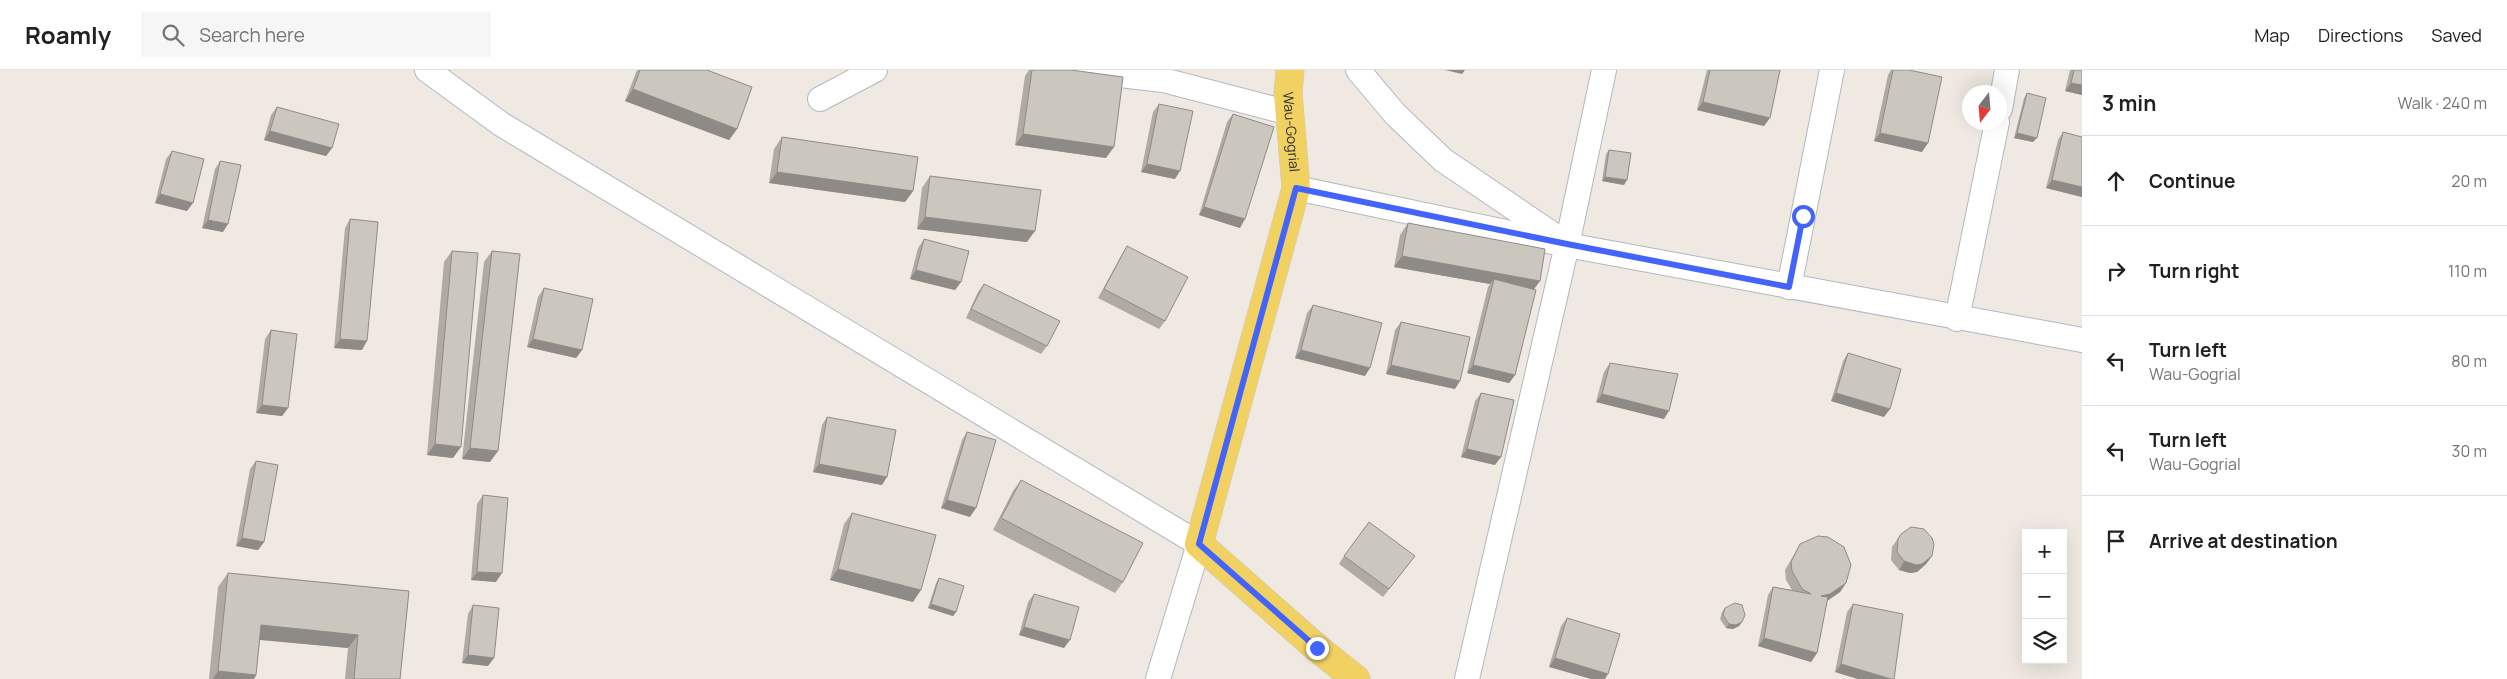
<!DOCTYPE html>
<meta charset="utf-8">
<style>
:root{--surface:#fff;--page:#f6f6f6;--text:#202124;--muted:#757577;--line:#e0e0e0}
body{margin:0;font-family:Manrope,sans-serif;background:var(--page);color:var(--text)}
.controls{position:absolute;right:15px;bottom:15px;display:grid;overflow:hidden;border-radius:0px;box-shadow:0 5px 20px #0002}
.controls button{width:45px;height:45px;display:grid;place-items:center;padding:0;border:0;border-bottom:1px solid var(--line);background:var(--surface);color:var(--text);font:25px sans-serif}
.compass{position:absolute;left:1962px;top:15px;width:45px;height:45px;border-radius:50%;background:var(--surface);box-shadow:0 5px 20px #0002;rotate:196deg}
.stop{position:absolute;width:15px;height:15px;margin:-11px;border:4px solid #4264fb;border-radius:50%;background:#fff}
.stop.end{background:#4264fb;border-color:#fff;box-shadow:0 1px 5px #0008}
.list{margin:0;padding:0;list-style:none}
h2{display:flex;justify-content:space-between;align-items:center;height:65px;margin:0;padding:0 20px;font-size:21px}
h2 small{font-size:16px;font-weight:400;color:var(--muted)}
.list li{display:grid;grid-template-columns:32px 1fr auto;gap:15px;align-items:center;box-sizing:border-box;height:90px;padding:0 20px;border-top:1px solid var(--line)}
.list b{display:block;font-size:19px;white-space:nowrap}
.list p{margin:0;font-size:16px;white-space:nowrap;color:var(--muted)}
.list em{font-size:16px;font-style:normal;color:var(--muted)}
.icon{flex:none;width:28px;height:28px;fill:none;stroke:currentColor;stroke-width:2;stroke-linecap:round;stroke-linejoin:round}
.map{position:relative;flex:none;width:2082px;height:609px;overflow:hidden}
header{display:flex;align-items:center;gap:30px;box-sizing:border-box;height:70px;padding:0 25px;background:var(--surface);border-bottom:1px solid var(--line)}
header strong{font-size:24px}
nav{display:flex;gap:28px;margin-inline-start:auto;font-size:18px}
.search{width:350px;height:45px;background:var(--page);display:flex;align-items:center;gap:12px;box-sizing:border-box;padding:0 18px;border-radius:0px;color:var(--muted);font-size:19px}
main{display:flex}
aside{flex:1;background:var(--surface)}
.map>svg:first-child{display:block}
</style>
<header>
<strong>Roamly</strong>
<div class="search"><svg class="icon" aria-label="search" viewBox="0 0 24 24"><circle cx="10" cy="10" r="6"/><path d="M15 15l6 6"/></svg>Search here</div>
<nav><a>Map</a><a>Directions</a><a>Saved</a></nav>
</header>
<main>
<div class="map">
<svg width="2082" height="609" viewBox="0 0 2082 609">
<rect width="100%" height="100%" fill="#efe9e1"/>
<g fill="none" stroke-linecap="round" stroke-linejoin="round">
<defs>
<g id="minor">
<polyline points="427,0 501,54 1199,474 1158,609"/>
<polyline points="1077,0 1163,10 1290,43"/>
<polyline points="1358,0 1395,44 1443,90 1558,168"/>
<polyline points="820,29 875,0"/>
<polyline points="2000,39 2007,0"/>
<polyline points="1296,118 1567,175 2082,270"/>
<polyline points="1789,217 1832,0"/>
<polyline points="1957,249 1997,52"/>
<polyline points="1467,609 1567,175 1604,0"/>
</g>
<g id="primary">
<path id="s1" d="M1290 0 1288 23 1296 118 1199 474 1317 578 1356 609"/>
</g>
</defs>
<use href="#minor" stroke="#b4b7c1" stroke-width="26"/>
<use href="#primary" stroke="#c9c9c9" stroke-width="29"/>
<use href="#minor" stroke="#fff" stroke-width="24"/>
<use href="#primary" stroke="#f2d163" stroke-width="28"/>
</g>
<g fill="#afaba4">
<polygon points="637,0 707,0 737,59 729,70 625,31"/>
<polygon points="1029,0 1071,0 1106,88 1015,75 1025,6"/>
<polygon points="1707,0 1780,0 1764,56 1697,40"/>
<polygon points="1891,0 1909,0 1922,82 1874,71 1888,5"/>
<polygon points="2070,0 2082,0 2082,25 2065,21"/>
<polygon points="2027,23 2033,72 2014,68 2024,28"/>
<polygon points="1159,34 1175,109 1141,102 1153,42"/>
<polygon points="277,37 332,78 326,86 264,70 271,45"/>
<polygon points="1233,44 1240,158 1199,145 1227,52"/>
<polygon points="2063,62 2082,127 2046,118 2058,70"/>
<polygon points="782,67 913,121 905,132 769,113 774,79"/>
<polygon points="1609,80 1624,115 1602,111 1606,84"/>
<polygon points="172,81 187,141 155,133 166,89"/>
<polygon points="220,91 223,162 202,158 215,99"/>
<polygon points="930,106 1027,172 917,159 922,118"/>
<polygon points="350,149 362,280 334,278 345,158"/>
<polygon points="1408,153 1534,219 1515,305 1509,313 1467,303 1488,217 1490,214 1394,197 1400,165"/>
<polygon points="924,169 961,212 955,220 910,209 918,178"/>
<polygon points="1127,176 1165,251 1159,259 1098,228 1122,184"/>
<polygon points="452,181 453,388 427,385 444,192"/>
<polygon points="492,181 490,392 462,389 484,192"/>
<polygon points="984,214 1047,276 1041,284 966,248 978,222"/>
<polygon points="544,218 582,280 576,288 527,277 538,227"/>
<polygon points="1313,235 1365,306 1295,288 1307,243"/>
<polygon points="1401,252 1455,319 1386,304 1395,260"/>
<polygon points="271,260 288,338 282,346 256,343 265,269"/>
<polygon points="1848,283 1884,347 1831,331 1843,291"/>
<polygon points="1610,293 1664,349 1596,332 1604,302"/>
<polygon points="1481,323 1495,395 1461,387 1475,331"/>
<polygon points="827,347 882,415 813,402 822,355"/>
<polygon points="967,362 970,447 941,438 962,370"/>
<polygon points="256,391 264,472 258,480 236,476 250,399"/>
<polygon points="1021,410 1123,512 1115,523 993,460 1013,421"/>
<polygon points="483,425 496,512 471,510 477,434"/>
<polygon points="852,443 913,532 830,510 844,454"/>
<polygon points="1901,464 1932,486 1926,494 1917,502 1910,503 1899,500 1891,490 1892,477"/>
<polygon points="1800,474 1846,513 1840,522 1827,531 1817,583 1811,592 1758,576 1768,525 1773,517 1792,520 1786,510 1785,500 1795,483"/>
<polygon points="1344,486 1415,486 1383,527 1339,494"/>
<polygon points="228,503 409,521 400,609 345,609 348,578 260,570 256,605 254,609 209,609 218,517"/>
<polygon points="939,508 956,542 953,546 928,538 936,513"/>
<polygon points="1034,524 1064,578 1019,565 1028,532"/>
<polygon points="1853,534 1894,609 1858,609 1835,602 1847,542"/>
<polygon points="473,535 488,596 462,593 468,544"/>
<polygon points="1725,538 1742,552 1739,556 1733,559 1726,558 1720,549 1722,542"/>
<polygon points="1567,548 1608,604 1549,597 1561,556"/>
</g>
<g fill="#8e8b86">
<polygon points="1445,0 1465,0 1462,4"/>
<polygon points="2071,13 2082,15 2082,25 2065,21"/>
<polygon points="633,19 737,59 729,70 625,31"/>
<polygon points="1703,32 1770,48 1764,56 1697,40"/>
<polygon points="270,61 332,78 326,86 264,70"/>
<polygon points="1880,63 1928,73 1922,82 1874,71"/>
<polygon points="2017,63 2037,68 2033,72 2014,68"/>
<polygon points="1023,64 1114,77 1106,88 1015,75"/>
<polygon points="1147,94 1180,101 1175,109 1141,102"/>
<polygon points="777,102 913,121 905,132 769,113"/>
<polygon points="1605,107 1627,110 1624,115 1602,111"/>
<polygon points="2052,110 2082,117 2082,127 2046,118"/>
<polygon points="160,124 193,133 187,141 155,133"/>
<polygon points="1204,137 1245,149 1240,158 1199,145"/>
<polygon points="925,147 1035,161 1027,172 917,159"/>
<polygon points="208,150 228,154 223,162 202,158"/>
<polygon points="1402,186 1540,211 1532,222 1494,209 1490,214 1394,197"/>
<polygon points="916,200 961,212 955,220 910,209"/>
<polygon points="340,269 367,271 362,280 334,278"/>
<polygon points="533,269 582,280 576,288 527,277"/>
<polygon points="1301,280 1370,298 1365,306 1295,288"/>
<polygon points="1391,295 1460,311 1455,319 1386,304"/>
<polygon points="1473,295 1515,305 1509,313 1467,303"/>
<polygon points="1836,323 1890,339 1884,347 1831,331"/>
<polygon points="1602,324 1669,341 1664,349 1596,332"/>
<polygon points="262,335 288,338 282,346 256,343"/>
<polygon points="435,374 461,377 453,388 427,385"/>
<polygon points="470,378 498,381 490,392 462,389"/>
<polygon points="1467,379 1501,387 1495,395 1461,387"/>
<polygon points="819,394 887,407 882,415 813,402"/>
<polygon points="947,430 976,438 970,447 941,438"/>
<polygon points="242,468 264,472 258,480 236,476"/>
<polygon points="1932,486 1926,494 1917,502 1910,503 1899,500 1904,491"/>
<polygon points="838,499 921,520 913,532 830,510"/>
<polygon points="477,502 502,503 496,512 471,510"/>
<polygon points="1846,513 1840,522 1824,533 1821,526"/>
<polygon points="931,534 956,542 953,546 928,538"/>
<polygon points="1742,552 1739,556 1733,559 1726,558 1729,554"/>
<polygon points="261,555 358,565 348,578 251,569"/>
<polygon points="1024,557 1070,570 1064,578 1019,565"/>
<polygon points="1764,568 1817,583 1811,592 1758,576"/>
<polygon points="468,585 494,588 488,596 462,593"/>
<polygon points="1555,588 1608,604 1605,609 1591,609 1549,597"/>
<polygon points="1841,594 1891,609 1858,609 1835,602"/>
<polygon points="218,601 256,605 254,609 213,609"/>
</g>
<g fill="#cbc7bf" stroke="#8e8b86">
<polygon points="640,0 707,0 752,17 737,59 633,19"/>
<polygon points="1032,0 1071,0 1123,7 1114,77 1023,64"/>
<polygon points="1710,0 1780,0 1770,48 1703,32"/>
<polygon points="1893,0 1909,0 1942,7 1928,73 1880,63"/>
<polygon points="2074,0 2082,0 2082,15 2071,13"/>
<polygon points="2027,23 2046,28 2037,68 2017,63"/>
<polygon points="1159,34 1193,41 1180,101 1147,94"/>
<polygon points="277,37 339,54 332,78 270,61"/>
<polygon points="1233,44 1274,57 1245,149 1204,137"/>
<polygon points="2063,62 2082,67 2082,117 2052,110"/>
<polygon points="782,67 918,87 913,121 777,102"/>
<polygon points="1609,80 1631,83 1627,110 1605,107"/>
<polygon points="172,81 204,89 193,133 160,124"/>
<polygon points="220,91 241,95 228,154 208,150"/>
<polygon points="930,106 1041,120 1035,161 925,147"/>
<polygon points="350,149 378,152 367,271 340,269"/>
<polygon points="1408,153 1545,179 1540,211 1402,186"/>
<polygon points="924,169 969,181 961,212 916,200"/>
<polygon points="1127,176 1188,207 1165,251 1104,219"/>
<polygon points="452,181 478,183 461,377 435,374"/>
<polygon points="492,181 520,184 498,381 470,378"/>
<polygon points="1494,209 1536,220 1515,305 1473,295"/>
<polygon points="984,214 1060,251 1047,276 971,239"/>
<polygon points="544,218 593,229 582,280 533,269"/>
<polygon points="1313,235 1382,253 1370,298 1301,280"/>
<polygon points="1401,252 1470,267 1460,311 1391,295"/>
<polygon points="271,260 297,264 288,338 262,335"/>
<polygon points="1848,283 1901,299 1890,339 1836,323"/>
<polygon points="1610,293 1678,304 1669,341 1602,324"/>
<polygon points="1481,323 1514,330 1501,387 1467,379"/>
<polygon points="827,347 896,360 887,407 819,394"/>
<polygon points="967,362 996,370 976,438 947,430"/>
<polygon points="256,391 278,395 264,472 242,468"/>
<polygon points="1021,410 1143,473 1123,512 1001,448"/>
<polygon points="483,425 508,428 502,503 477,502"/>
<polygon points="852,443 936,465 921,520 838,499"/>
<polygon points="1369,452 1415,486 1389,519 1344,486"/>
<polygon points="1911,457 1924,459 1932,468 1934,474 1932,486 1922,494 1916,495 1904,491 1897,482 1898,469 1901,464"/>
<polygon points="1818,466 1828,467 1844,477 1851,495 1846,513 1830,524 1821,526 1828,527 1817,583 1764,568 1773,517 1811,524 1802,519 1792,501 1791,492 1800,474"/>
<polygon points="228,503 409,521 400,609 354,609 358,565 261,555 256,605 218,601"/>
<polygon points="939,508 964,516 956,542 931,534"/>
<polygon points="1034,524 1079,537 1070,570 1024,557"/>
<polygon points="1735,533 1742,535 1745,545 1742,552 1736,555 1729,554 1723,545 1725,538"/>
<polygon points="1853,534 1903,544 1894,609 1891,609 1841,594"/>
<polygon points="473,535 499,538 494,588 468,585"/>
<polygon points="1567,548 1620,564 1608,604 1555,588"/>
</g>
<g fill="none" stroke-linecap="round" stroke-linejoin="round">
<polyline stroke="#4264fb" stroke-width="6" points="1317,578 1199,474 1296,118 1567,174 1789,217 1803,146"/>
</g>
<g text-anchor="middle" stroke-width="4" stroke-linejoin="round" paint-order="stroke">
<g font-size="14" fill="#2e2e2e" stroke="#fff">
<text dy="5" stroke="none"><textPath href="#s1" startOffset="62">Wau-Gogrial</textPath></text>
</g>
</g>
</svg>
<div class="controls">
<button>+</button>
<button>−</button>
<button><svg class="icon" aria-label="layers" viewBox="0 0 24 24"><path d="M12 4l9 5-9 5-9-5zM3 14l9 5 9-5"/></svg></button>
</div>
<svg class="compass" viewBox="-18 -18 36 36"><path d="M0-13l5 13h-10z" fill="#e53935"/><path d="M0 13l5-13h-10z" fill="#757577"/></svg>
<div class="stop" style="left:1803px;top:146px"></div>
<div class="stop end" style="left:1317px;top:578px"></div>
</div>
<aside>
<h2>3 min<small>Walk · 240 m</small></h2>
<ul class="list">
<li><svg class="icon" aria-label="ahead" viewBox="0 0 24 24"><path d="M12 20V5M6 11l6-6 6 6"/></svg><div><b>Continue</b></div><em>20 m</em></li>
<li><svg class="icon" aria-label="right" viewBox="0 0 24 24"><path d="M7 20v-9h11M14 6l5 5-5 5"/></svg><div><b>Turn right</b></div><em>110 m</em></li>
<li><svg class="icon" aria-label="left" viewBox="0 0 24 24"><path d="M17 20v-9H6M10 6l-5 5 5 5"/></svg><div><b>Turn left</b><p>Wau-Gogrial</p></div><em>80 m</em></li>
<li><svg class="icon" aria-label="left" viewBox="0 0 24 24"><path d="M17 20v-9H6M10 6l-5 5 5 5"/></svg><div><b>Turn left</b><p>Wau-Gogrial</p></div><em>30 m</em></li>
<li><svg class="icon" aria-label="arrive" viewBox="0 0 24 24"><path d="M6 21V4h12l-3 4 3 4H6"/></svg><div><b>Arrive at destination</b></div></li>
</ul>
</aside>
</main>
